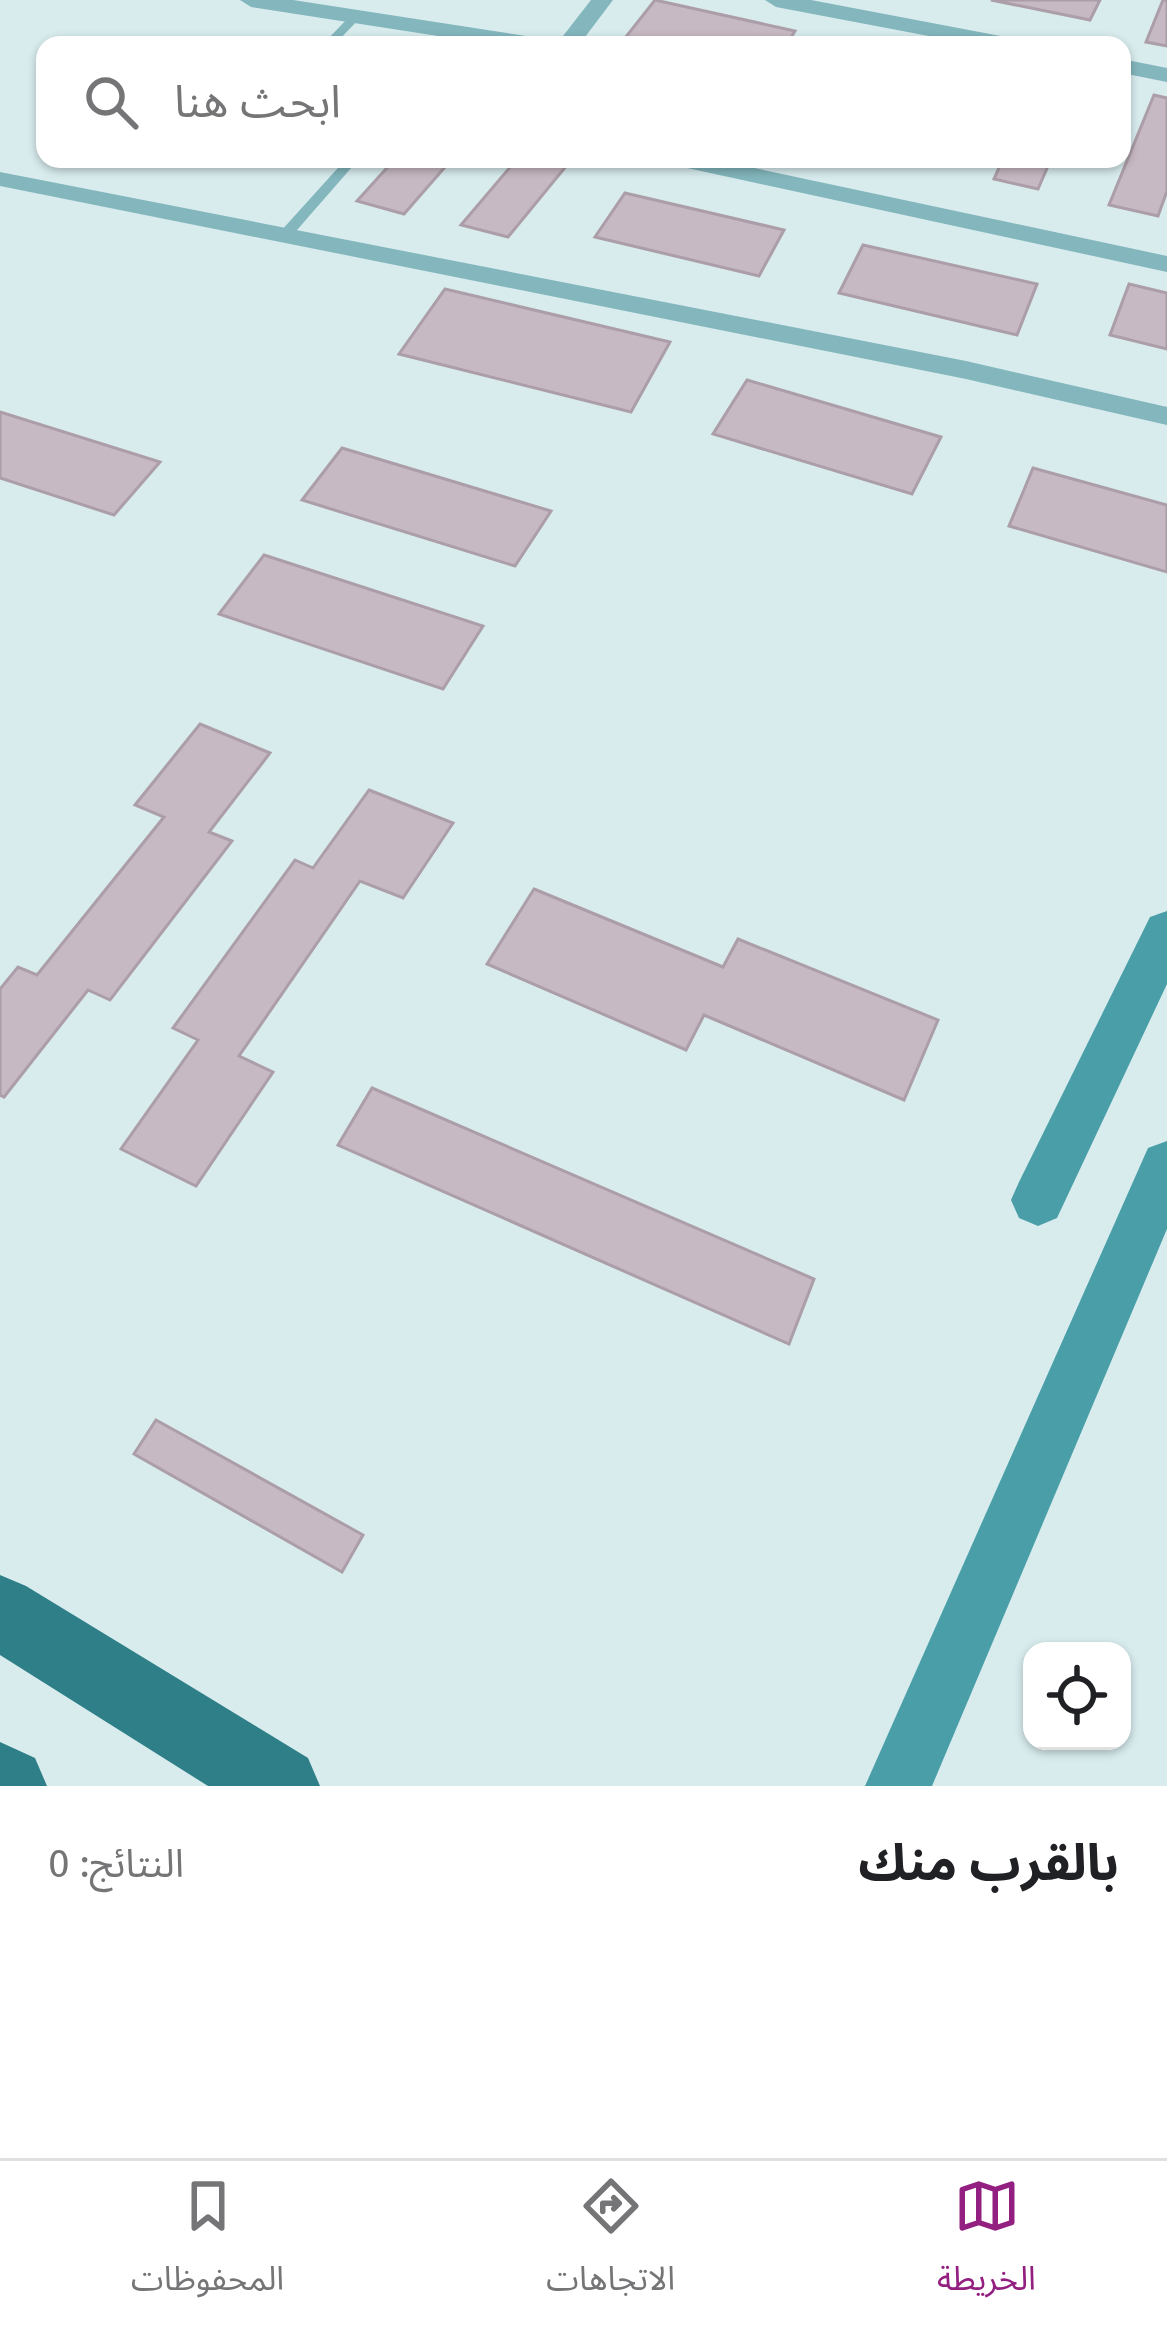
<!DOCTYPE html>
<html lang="ar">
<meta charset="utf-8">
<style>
:root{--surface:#fff;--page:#f2f2f2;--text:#202124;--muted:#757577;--line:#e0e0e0;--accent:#932080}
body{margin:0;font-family:"Fira Sans","Noto Sans Arabic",sans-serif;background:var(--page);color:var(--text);direction:rtl}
.controls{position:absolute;right:36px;bottom:36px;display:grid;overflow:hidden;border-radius:24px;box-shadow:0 3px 9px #0004}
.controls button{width:108px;height:108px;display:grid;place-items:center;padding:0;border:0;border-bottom:3px solid var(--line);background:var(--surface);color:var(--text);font:60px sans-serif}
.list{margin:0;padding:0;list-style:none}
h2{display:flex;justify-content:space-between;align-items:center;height:156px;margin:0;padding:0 48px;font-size:51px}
h2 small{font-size:39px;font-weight:400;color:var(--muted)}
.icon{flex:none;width:66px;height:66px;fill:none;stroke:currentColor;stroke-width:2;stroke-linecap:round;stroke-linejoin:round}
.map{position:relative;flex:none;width:1167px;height:1786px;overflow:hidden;direction:ltr}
.search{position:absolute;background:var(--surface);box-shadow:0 3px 9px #0004;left:36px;right:36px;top:36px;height:132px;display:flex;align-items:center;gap:30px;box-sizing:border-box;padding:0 42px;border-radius:24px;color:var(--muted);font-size:45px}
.sheet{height:372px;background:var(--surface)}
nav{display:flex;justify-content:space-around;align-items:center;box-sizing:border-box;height:168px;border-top:3px solid var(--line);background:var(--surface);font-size:33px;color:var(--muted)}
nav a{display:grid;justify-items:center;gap:6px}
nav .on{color:var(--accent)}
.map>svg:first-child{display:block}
</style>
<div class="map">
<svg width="1167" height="1786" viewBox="0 0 1167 1786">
<rect width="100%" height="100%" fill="#d8ecee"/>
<g fill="#c7b9c3" stroke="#ac9ea8" stroke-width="3">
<polygon points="655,0 795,31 786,45 656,45 625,38"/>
<polygon points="991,0 1100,0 1090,20"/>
<polygon points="1163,0 1167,0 1167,46 1146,42"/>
<polygon points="1154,95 1167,98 1167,191 1158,216 1109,205"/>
<polygon points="395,159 452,159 404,214 357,201"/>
<polygon points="517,159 572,159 508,237 461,225"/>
<polygon points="1003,159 1051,159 1038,189 994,179"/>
<polygon points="625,193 784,230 759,276 595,237"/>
<polygon points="863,245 1037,284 1017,335 839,293"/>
<polygon points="1129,284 1167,293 1167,349 1110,335"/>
<polygon points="445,289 670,342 631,412 399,354"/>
<polygon points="747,380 941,437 912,494 713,434"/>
<polygon points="0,412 160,462 114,515 0,478"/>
<polygon points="342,448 551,511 515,566 302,500"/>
<polygon points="1033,468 1167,505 1167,572 1009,526"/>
<polygon points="264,555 483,626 443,689 219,614"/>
<polygon points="200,724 270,753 209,832 232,841 110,1000 88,990 4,1097 0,1095 0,989 18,967 37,975 164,817 135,805"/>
<polygon points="369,790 453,823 403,898 360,881 239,1056 273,1072 196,1186 121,1149 198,1040 173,1028 295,860 313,868"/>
<polygon points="534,889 723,967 738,939 938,1020 904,1100 704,1015 686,1050 487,964"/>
<polygon points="372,1088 814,1279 789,1344 338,1145"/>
<polygon points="156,1420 363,1535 342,1572 134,1454"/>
</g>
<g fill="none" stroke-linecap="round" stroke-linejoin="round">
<g fill="#83b7bd" fill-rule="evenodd">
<polygon points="352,14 362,16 334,45 322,45"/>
<polygon points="346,159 359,159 290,238 280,238 280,232"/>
</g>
<g fill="#83b7bd" fill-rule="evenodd">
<polygon points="240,0 293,0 539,38 550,45 496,45 251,7"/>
<polygon points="591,0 613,0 579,45 556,45"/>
<polygon points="765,0 811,0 1011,38 1022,45 976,45 776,7"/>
<polygon points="1122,59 1167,68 1167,82 1122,73"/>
<polygon points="666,159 712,159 1167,256 1167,272 678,166"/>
<polygon points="0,172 966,361 1167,407 1167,425 966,379 0,186"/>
</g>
<g fill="#499ea8" fill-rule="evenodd">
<polygon points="1167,911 1167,984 1057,1218 1038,1226 1019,1218 1011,1200 1019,1182 1150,917"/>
<polygon points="1167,1141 1167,1229 932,1786 865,1786 1148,1148"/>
</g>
<g fill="#2e7f88" fill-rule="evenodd">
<polygon points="0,1575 26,1586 308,1758 320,1786 208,1786 0,1655"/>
<polygon points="0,1742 35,1758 47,1786 0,1786"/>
</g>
</g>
</svg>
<div class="controls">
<button><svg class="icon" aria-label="locate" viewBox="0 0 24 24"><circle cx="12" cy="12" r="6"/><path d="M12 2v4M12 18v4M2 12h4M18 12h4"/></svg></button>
</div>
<div class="search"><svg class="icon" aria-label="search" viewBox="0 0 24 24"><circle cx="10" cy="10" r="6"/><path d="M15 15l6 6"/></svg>ابحث هنا</div>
</div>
<section class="sheet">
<h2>بالقرب منك<small>النتائج: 0</small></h2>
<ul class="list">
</ul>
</section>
<nav>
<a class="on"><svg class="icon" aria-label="map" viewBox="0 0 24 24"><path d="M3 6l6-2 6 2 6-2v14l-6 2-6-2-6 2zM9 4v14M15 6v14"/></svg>الخريطة</a>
<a><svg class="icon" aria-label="directions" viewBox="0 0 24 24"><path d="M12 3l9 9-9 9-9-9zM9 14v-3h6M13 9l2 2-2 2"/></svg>الاتجاهات</a>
<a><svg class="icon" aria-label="saved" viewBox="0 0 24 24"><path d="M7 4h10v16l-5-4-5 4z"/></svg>المحفوظات</a>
</nav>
